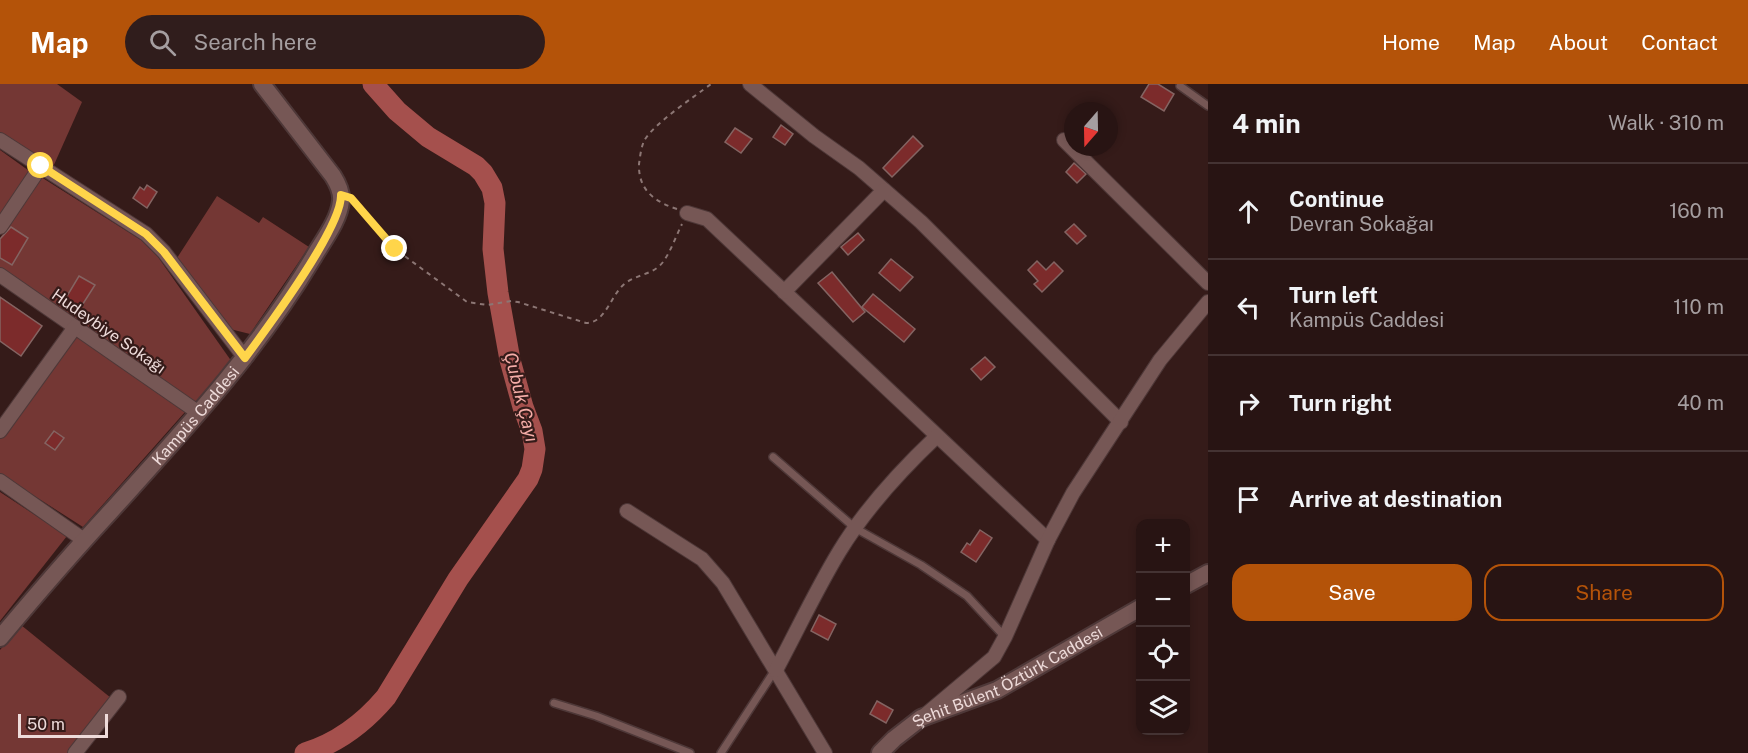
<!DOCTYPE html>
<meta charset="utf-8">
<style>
:root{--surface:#281413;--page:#301d1c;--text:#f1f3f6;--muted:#a59ea0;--line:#433;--accent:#b45309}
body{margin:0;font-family:"Public Sans",sans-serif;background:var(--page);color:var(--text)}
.controls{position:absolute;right:18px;bottom:18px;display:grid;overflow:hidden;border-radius:12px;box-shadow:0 3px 9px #0003}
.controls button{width:54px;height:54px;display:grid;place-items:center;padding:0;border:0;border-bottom:2px solid var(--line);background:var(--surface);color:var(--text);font:30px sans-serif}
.compass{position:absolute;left:1064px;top:18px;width:54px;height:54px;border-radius:50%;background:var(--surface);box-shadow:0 3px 9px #0003;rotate:200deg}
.scale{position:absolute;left:18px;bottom:15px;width:90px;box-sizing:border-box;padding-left:6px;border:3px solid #eedbda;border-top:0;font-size:16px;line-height:21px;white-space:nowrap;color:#eedbda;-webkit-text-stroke:4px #351b19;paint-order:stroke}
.stop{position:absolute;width:18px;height:18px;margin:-14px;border:4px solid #ffd54a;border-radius:50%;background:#fff}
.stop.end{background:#ffd54a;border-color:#fff;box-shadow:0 2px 6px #0008}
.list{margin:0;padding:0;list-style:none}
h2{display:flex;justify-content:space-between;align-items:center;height:78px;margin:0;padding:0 24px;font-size:26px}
h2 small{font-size:20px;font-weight:400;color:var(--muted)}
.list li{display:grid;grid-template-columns:39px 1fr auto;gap:18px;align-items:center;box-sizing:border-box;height:96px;padding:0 24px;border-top:2px solid var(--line)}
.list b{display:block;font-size:22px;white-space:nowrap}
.list p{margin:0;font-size:20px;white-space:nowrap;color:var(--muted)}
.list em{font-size:20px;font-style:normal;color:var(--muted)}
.actions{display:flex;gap:12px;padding:18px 24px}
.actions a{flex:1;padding:14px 0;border:2px solid var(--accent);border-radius:18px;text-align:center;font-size:21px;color:var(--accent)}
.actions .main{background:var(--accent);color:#fff}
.icon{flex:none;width:33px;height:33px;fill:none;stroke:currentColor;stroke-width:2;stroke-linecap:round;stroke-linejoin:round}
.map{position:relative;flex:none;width:1208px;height:669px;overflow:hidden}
header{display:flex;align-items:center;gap:36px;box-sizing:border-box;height:84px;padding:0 30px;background:var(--accent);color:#fff}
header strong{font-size:28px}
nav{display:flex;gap:33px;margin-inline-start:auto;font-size:21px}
.search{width:420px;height:54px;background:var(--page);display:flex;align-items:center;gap:15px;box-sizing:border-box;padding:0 21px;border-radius:33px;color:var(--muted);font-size:22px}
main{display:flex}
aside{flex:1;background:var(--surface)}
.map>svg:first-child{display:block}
</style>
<header>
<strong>Map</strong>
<div class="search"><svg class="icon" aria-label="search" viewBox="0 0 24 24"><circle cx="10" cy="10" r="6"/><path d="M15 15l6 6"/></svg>Search here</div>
<nav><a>Home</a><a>Map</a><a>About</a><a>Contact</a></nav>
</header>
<main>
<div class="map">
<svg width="1208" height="669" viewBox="0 0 1208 669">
<rect width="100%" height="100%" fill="#351b19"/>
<g fill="#743734">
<polygon points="0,0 57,0 82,18 53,83 0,48"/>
<polygon points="0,66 32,89 0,132"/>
<polygon points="41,93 141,156 158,173 232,278 196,320 0,184 0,154"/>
<polygon points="217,112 259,139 263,133 309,163 250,250 230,245 177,174"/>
<polygon points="76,252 185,328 83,443 0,390 0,355"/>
<polygon points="0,408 67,452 0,537"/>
<polygon points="21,541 111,614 68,669 0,669 0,566"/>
</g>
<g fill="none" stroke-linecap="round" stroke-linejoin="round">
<path stroke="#a5504d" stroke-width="21" d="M305 669C338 659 364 639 386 613L458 495 528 395 532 385 535 365 532 347 523 323 510 276 498 209 493 165 495 119 492 104 483 89 476 82 428 53 397 27 373 0"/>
</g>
<g fill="#7c2b2b" stroke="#846462" stroke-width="1.5">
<polygon points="1149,0 1158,0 1174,10 1164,27 1141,13"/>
<polygon points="781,41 793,50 785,61 773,53"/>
<polygon points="735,44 752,55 741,69 725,58"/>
<polygon points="913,52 923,62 892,93 883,84"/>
<polygon points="1074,79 1086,90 1077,99 1066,88"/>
<polygon points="147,101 157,108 147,124 133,114 140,103 144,106"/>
<polygon points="1074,140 1086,152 1077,160 1065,148"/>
<polygon points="11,143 28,154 12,181 0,174 0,155"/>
<polygon points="858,149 864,156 848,171 841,163"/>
<polygon points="891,175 913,193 900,207 879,189"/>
<polygon points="1037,177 1046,186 1054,178 1063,187 1042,208 1034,200 1038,197 1028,186"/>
<polygon points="832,188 865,228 853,238 818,199"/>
<polygon points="79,192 95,201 79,226 64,217"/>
<polygon points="873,210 915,245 904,258 862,223"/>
<polygon points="0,213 42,242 21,272 0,257"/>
<polygon points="985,273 995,283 981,296 971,285"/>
<polygon points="54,347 64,354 55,366 45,359"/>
<polygon points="980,446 992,454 976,478 961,468 967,459 970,461"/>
<polygon points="819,531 836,540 828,556 811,547"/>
<polygon points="877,617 893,626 886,639 870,630"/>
</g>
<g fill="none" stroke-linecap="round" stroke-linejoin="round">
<defs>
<g id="service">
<polyline points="1180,2 1208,22"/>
<polyline points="773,373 855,444 921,481 967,512 1005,553"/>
<polyline points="554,619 596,632 690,669"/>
<polyline points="721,669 775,586"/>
</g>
<g id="minor">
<polyline points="750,0 814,52 859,84 921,138 1121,338"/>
<polyline points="0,56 146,150 164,168 245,274"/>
<polyline points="1064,56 1208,199"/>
<polyline points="687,129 707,135 1048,456"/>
<polyline points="0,143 41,82"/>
<polyline points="0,191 199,329"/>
<polyline points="784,208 884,106"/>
<polyline points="0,347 75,243"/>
<polyline points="0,397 84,456"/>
<polyline points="627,427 702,475 723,499 825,669"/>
<path d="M776 586C797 547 816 506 839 468 865 425 901 386 937 352"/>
<polyline points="925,631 994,573 1005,553 1048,456 1073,409 1160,276 1208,218"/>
<polyline points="75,669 119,613"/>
</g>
<g id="tertiary">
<polyline points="1186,501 1208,489"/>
<path id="s1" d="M0 554C36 511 73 468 111 427 184 346 257 268 313 174 322 158 339 137 341 117 342 108 338 100 333 92L262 0"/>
<path id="s2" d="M880 669 894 655 921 634 997 606 1140 524"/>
</g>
</defs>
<use href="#service" stroke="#4e3838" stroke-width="10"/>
<use href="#minor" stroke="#4e3838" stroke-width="16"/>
<use href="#tertiary" stroke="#4e3838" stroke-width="20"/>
<g stroke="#8c7674" stroke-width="2" stroke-dasharray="4.5 4.5" stroke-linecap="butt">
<path d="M356 120 395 165 467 218 487 221 511 217 518 218 586 239C607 239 611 208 627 198 639 190 654 190 663 178 671 167 676 152 682 140"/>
<path d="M677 125C655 118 638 106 639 80 640 73 641 64 644 57 653 40 694 13 711 0"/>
</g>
<use href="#service" stroke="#765755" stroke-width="7"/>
<use href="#minor" stroke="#765755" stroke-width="14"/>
<use href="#tertiary" stroke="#765755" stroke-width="16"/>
</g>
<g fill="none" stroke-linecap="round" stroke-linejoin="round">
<path stroke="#ffd54a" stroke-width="8" d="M41 82 146 150 164 168 245 274C267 244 342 144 341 111L351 114 395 165"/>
</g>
<g text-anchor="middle" stroke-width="4.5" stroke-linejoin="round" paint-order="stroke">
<g font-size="16" fill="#eedbda" stroke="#351b19">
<text transform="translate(109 247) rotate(35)" y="6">Hudeybiye Sokağı</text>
<text dy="6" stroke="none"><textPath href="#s1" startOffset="296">Kampüs Caddesi</textPath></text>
<text dy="6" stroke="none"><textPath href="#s2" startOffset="150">Şehit Bülent Öztürk Caddesi</textPath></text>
</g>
<g font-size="18" font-style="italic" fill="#f6ada8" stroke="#351b19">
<text transform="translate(521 313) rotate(76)" y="6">Çubuk Çayı</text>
</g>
</g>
</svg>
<div class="controls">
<button>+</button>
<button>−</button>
<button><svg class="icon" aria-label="locate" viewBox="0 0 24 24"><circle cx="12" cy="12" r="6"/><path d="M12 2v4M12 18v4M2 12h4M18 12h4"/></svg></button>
<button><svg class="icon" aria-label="layers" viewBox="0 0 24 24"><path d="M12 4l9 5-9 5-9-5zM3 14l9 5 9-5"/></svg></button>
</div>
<svg class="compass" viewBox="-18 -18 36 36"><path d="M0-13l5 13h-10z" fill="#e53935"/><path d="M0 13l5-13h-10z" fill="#a59ea0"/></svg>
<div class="scale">50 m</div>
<div class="stop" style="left:41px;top:82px"></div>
<div class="stop end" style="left:395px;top:165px"></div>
</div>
<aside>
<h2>4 min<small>Walk · 310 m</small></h2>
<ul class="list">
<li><svg class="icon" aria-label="ahead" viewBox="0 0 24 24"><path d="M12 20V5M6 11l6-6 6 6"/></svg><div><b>Continue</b><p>Devran Sokağaı</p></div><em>160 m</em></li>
<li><svg class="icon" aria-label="left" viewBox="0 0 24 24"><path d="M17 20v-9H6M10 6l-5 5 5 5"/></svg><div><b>Turn left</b><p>Kampüs Caddesi</p></div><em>110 m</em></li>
<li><svg class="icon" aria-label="right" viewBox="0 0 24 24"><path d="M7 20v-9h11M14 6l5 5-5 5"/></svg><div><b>Turn right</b></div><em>40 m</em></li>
<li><svg class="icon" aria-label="arrive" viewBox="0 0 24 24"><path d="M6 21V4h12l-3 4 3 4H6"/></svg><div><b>Arrive at destination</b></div></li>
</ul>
<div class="actions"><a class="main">Save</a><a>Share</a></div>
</aside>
</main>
